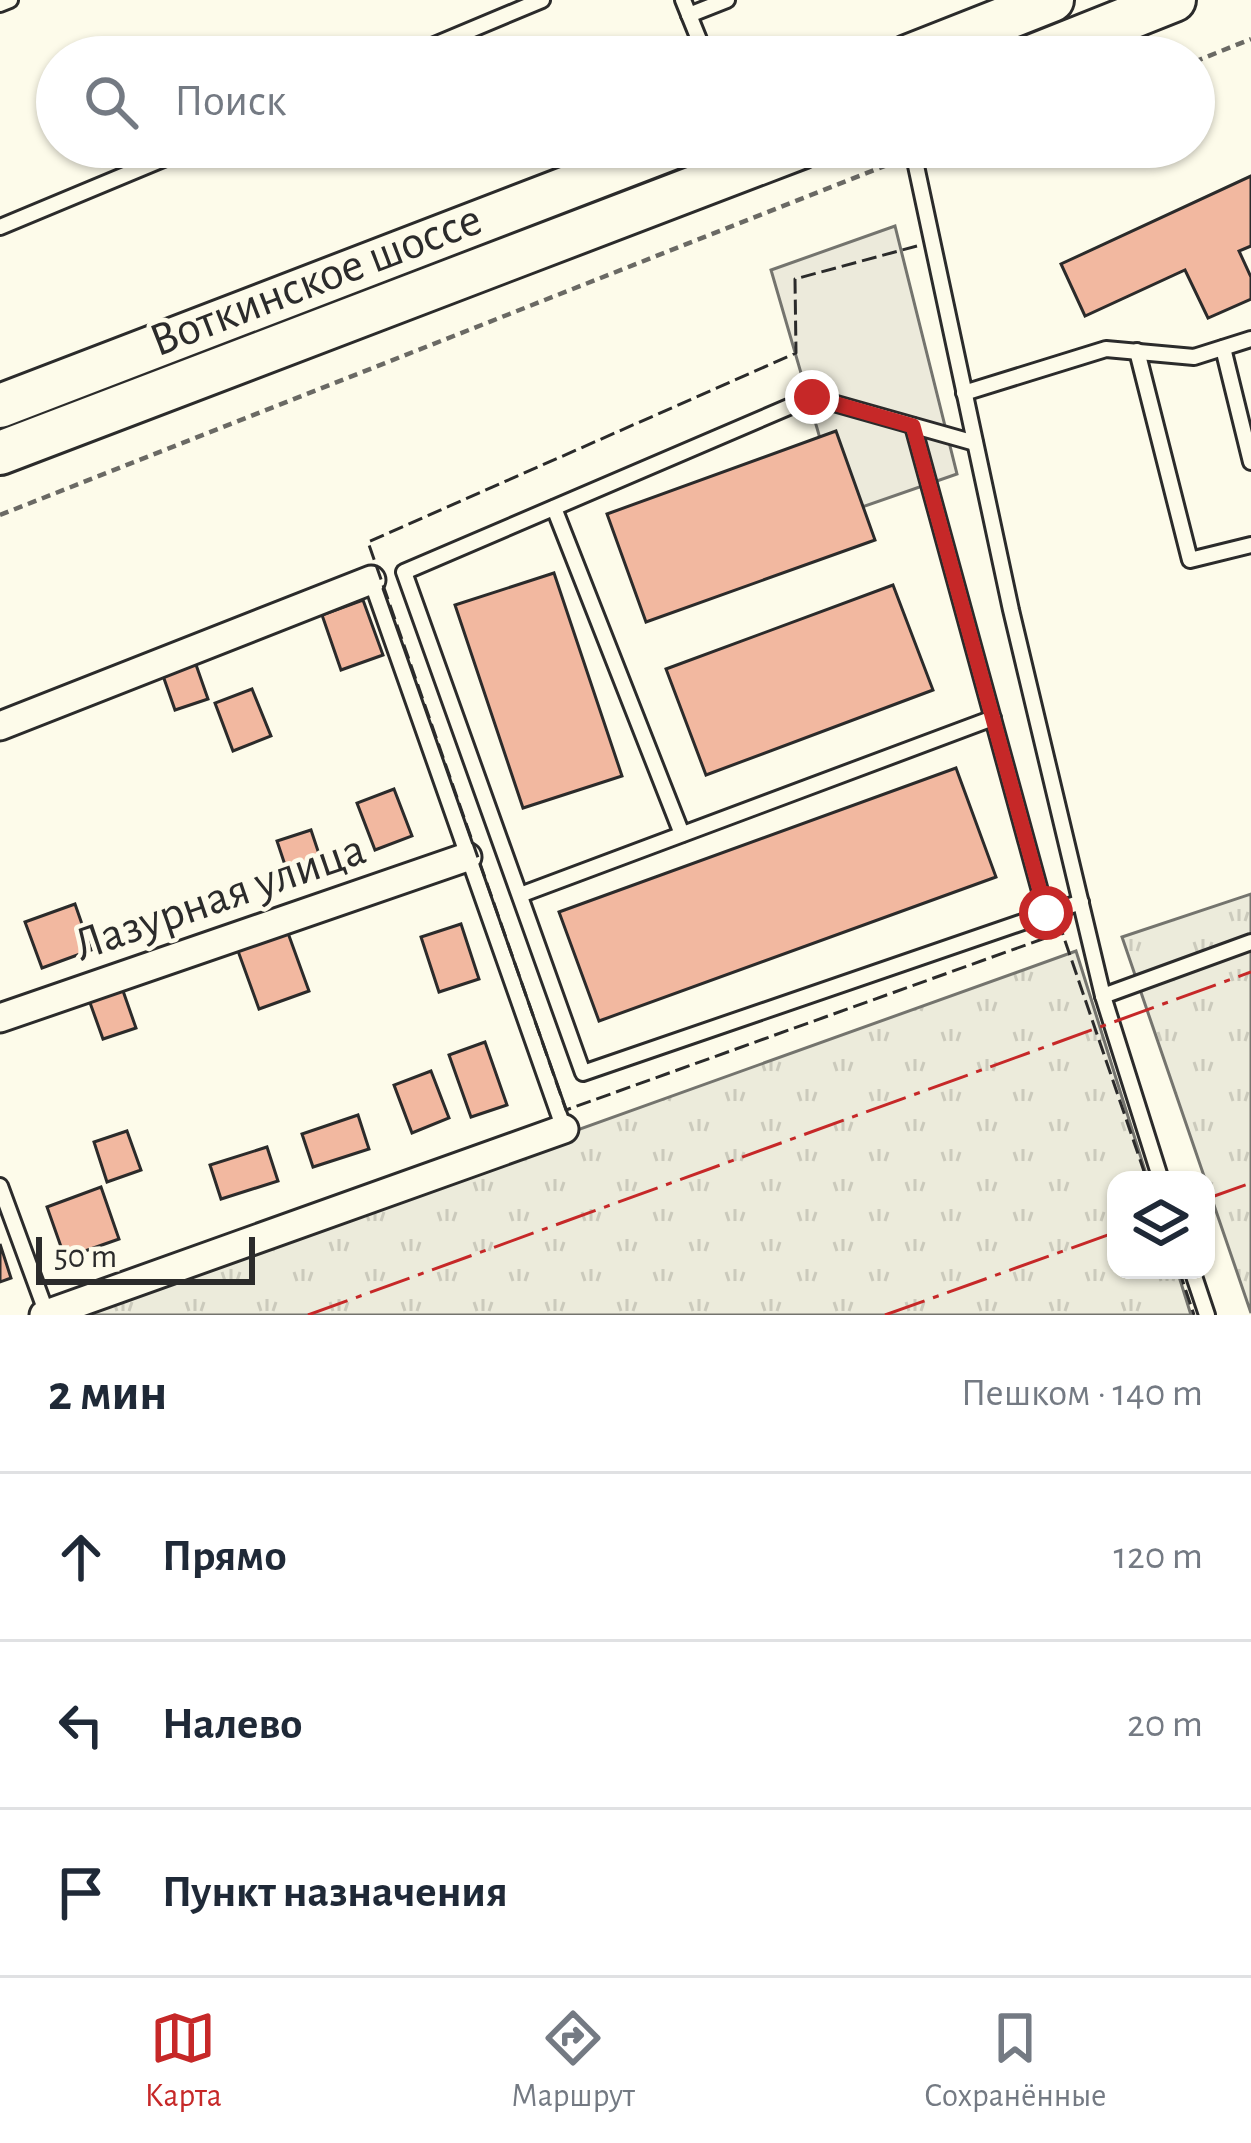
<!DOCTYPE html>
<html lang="ru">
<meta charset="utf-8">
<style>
:root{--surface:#fff;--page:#f6f6f7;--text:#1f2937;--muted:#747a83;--line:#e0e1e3;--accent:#c62828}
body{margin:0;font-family:"Alegreya Sans",sans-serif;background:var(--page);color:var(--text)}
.controls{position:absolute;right:36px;bottom:36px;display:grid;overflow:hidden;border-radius:24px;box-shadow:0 3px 9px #0004}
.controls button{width:108px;height:108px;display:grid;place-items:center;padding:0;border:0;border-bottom:3px solid var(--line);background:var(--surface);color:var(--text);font:60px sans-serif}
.scale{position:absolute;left:36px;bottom:30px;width:219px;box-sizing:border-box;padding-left:12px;border:6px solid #2b2b2b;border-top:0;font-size:33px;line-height:42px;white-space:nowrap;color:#2b2b2b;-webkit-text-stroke:9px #fdfbea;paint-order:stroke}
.stop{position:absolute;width:36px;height:36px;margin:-27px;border:9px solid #c62828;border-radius:50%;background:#fff}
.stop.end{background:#c62828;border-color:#fff;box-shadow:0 3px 12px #0008}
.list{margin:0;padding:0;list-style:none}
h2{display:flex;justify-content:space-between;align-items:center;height:156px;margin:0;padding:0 48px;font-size:51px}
h2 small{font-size:39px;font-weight:400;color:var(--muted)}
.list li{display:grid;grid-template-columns:78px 1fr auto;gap:36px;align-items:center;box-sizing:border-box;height:168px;padding:0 48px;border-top:3px solid var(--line)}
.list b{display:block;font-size:45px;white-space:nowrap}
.list em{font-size:39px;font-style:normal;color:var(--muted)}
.icon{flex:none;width:66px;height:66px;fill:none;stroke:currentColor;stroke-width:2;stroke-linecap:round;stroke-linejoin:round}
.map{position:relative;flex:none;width:1251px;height:1315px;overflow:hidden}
.search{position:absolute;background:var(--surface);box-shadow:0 3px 9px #0004;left:36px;right:36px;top:36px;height:132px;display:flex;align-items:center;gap:30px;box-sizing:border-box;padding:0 42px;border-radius:66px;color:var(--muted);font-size:45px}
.sheet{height:660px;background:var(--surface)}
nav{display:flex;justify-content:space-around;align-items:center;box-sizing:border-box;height:168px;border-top:3px solid var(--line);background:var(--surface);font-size:33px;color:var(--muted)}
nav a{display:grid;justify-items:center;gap:6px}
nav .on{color:var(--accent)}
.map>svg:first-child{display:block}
</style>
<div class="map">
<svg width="1251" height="1315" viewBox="0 0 1251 1315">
<defs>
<pattern id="grass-tufts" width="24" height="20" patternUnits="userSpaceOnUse" patternTransform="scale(3)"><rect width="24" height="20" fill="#ecebdb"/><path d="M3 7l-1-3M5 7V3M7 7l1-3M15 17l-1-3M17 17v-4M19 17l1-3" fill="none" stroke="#cbcabc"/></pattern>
</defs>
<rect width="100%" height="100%" fill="#fdfbea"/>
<g fill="url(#grass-tufts)" stroke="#74746e" stroke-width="3">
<polygon points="1251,894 1251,1313 1122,937"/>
<polygon points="1076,951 1148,1180 1116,1180 1116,1270 1177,1270 1191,1315 62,1315"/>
</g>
<polygon fill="#eceadb" stroke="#74746e" stroke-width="3" points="895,226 957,474 842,514 771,270"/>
<g fill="#f2b8a0" stroke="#2b2b2b" stroke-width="3">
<polygon points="1251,176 1251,246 1239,251 1251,277 1251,299 1208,318 1185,270 1085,316 1061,264"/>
<polygon points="836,431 875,540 646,622 607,514"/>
<polygon points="554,573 622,776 523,808 455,605"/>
<polygon points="893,585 933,690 706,775 666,669"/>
<polygon points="363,600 383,655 341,670 322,615"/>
<polygon points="194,659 208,699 175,710 161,670"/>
<polygon points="252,689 271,736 233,751 215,703"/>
<polygon points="956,768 996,877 599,1021 559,912"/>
<polygon points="394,789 412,836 375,850 357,803"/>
<polygon points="311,830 324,869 290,880 277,841"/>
<polygon points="75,904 91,950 42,968 25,922"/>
<polygon points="461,924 479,979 439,992 421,937"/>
<polygon points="288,933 309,991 259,1009 238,951"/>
<polygon points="122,988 136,1028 103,1039 89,1000"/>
<polygon points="485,1042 507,1105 471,1117 449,1055"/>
<polygon points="431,1071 449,1118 412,1133 394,1085"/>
<polygon points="358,1115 369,1149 313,1167 302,1134"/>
<polygon points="127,1131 141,1170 107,1182 94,1142"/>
<polygon points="267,1147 278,1181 221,1199 210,1165"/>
<polygon points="101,1187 119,1239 65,1258 47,1207"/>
<polygon points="0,1244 11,1278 0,1282"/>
</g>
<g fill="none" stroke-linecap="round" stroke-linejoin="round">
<defs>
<g id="service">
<polyline points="683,0 706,57"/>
<polyline points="0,4 10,0"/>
<polyline points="689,15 727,0"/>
<polyline points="406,57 542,0"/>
<polyline points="912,147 1011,610 1103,996 1161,1180"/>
<polyline points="0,227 192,147"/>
<polyline points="1223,348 1251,462"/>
<polyline points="1137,351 1190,560 1251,545"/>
<polyline points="964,393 1106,349 1194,357 1251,339"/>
<polyline points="913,426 1046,913"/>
<polyline points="975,443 812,397 404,572 583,1073 1081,902"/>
<polyline points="554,508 682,834"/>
<polyline points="371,580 564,1129"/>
<polyline points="520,895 993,718"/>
<polyline points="1103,996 1251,942"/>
<polyline points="0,1186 47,1314"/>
<polyline points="1192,1270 1207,1315"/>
</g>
<g id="minor">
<polyline points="0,726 371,580"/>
<polyline points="0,1018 467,857"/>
<polyline points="44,1315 564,1129"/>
</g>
<g id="primary">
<polyline points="907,57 1052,0"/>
<polyline points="1031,57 1174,0"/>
<polyline points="0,406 674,147"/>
<polyline points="0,453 801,147"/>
</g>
</defs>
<use href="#service" stroke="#2b2b2b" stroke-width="20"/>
<use href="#minor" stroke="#2b2b2b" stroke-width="33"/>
<use href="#primary" stroke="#2b2b2b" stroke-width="48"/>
<g stroke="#6a6964" stroke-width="4.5" stroke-dasharray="9 6" stroke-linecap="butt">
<polyline points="831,57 876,40"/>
<polyline points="1194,62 1251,39"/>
<polyline points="0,515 892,163"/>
</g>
<use href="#service" stroke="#fdfbea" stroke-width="14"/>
<use href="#minor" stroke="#fdfbea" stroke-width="27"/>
<use href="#primary" stroke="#fdfbea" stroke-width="42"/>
<g stroke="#2b2b2b" stroke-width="3" stroke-dasharray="15 6" stroke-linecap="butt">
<polyline points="917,246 795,279 796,353 368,542 566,1110 1062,932 1147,1180"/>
<polyline points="1179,1270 1194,1315"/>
</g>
<g stroke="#c62828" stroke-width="3" stroke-dasharray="42 9 6 9" stroke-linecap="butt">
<polyline points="1206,1199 1251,1183"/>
<polyline points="308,1315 1251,972"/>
<polyline points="885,1315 1116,1232"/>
</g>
</g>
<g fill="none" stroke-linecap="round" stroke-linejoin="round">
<polyline stroke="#c62828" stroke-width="15" points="812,397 913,426 1046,913"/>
</g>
<g text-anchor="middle" stroke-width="9" stroke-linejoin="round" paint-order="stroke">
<g font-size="48" fill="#2b2b2b" stroke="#fdfbea">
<text transform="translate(315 278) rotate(-21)" y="17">Воткинское шоссе</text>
<text transform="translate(219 895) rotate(-19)" y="17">Лазурная улица</text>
</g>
</g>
</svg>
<div class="controls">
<button><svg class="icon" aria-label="layers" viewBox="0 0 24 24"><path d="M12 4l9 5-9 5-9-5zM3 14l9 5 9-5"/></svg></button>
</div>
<div class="scale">50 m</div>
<div class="stop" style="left:1046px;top:913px"></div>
<div class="stop end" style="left:812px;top:397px"></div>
<div class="search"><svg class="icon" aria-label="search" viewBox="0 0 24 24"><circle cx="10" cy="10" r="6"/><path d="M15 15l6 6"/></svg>Поиск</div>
</div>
<section class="sheet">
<h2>2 мин<small>Пешком · 140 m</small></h2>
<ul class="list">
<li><svg class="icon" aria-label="ahead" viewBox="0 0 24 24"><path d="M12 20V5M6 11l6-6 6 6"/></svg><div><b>Прямо</b></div><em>120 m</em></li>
<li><svg class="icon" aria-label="left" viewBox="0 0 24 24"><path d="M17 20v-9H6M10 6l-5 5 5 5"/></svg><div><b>Налево</b></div><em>20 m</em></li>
<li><svg class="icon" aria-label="arrive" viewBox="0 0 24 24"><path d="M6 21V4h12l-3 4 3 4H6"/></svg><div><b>Пункт назначения</b></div></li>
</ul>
</section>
<nav>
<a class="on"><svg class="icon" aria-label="map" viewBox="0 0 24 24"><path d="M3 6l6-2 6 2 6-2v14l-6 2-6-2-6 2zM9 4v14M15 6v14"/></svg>Карта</a>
<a><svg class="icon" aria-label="directions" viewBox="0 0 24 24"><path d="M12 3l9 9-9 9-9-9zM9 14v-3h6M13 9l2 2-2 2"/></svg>Маршрут</a>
<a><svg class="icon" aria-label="saved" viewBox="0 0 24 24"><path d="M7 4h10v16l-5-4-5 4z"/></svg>Сохранённые</a>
</nav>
